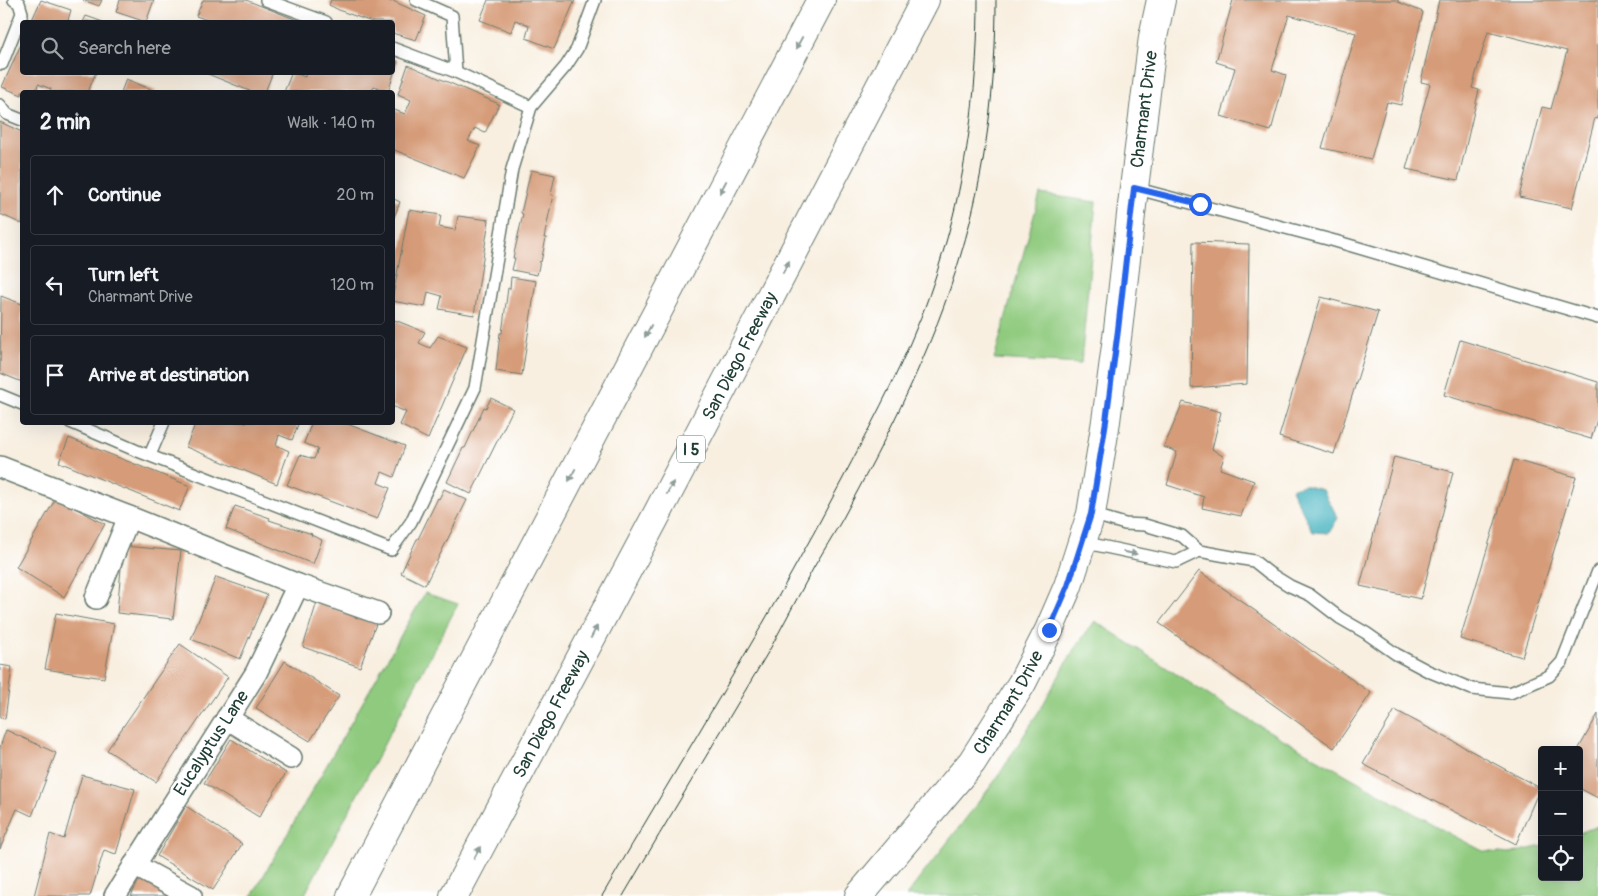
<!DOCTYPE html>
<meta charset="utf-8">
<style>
:root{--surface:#171b24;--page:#242831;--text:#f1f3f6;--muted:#9ea1a6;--line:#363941}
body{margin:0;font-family:Pangolin,sans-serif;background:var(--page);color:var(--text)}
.controls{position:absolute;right:15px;bottom:15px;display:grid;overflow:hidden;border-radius:5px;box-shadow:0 5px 20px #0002}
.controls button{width:45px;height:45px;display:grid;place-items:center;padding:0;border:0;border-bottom:1px solid var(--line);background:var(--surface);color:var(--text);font:25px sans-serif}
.stop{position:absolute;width:15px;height:15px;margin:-11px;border:4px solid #2563eb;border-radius:50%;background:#fff}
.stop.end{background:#2563eb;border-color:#fff;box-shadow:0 1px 5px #0008}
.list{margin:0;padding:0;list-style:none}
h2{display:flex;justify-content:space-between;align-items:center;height:65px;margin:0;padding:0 20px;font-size:21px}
h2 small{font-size:16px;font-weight:400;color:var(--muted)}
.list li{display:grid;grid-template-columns:32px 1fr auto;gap:15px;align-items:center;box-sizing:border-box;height:80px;margin:0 10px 10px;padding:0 10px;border:1px solid var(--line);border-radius:5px}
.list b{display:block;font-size:19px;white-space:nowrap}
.list p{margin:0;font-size:16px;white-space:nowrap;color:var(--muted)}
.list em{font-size:16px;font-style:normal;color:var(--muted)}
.icon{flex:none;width:28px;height:28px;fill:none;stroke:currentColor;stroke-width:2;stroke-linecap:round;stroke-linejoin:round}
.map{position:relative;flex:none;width:1598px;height:896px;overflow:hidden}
.search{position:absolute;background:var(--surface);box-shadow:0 5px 20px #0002;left:20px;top:20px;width:375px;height:55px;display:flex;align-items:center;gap:12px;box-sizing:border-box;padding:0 18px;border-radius:5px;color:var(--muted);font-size:19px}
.panel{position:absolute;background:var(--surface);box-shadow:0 5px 20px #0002;left:20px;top:90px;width:375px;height:335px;border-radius:5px}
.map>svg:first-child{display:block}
</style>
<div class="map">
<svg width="1598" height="896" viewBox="0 0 1598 896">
<rect width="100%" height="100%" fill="#fff"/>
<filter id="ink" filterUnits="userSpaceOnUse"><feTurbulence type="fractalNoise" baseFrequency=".02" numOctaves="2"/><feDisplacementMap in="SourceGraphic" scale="10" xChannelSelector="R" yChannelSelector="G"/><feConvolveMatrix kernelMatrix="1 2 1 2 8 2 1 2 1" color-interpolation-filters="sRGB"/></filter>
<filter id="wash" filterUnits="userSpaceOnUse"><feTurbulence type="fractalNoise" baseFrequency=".0096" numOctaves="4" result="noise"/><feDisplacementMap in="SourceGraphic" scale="20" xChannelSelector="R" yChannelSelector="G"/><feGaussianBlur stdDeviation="1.12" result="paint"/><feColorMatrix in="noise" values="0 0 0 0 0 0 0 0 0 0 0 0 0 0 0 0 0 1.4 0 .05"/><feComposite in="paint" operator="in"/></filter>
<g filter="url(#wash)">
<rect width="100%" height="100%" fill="#f8efe0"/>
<g fill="#8fca7e" stroke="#578459">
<polygon points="1040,194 1096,202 1081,364 994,359"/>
<polygon points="425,593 458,604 304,896 252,896"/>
<polygon points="1095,621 1225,706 1452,835 1483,851 1508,854 1542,846 1542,877 1579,877 1579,833 1598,826 1598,896 906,896 997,778 1041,708 1074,649"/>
</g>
<polygon fill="#45b3bf" stroke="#32787a" points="1303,485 1323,490 1338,518 1329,533 1313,532 1291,489"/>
<g id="blocks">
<g fill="#d69b78">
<polygon points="41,0 71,10 68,20 73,22 31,22"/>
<polygon points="83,0 102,0 99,6"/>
<polygon points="120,0 154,0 146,22 116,12"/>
<polygon points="203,0 246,0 297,20 295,22 206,22 207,20 196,16"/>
<polygon points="331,0 387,0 392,2 393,1 426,16 416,40 392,33 392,22 372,22 341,11 329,5"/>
<polygon points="488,0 575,0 554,49 526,38 529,25 515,20 511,32 480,20"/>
<polygon points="1233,0 1398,0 1398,2 1423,12 1401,105 1387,102 1371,159 1322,148 1356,33 1289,15 1272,70 1286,75 1271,131 1221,116 1235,68 1216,62"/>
<polygon points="1439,0 1598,0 1598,119 1595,118 1572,208 1519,197 1542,107 1551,109 1567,51 1488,31 1472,88 1479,90 1458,180 1406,169 1430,84 1421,82"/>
<polygon points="86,16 103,22 83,22"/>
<polygon points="22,42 22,72 96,72 88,92 50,92 51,89 38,84 36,92 22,92 22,95 2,87"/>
<polygon points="392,59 398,61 388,92 374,86 372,92 284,92 292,72 305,77 306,72 392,72"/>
<polygon points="408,65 499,104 485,133 475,128 468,141 480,146 464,178 392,149 392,109 405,114 411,100 398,94"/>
<polygon points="203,72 273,72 265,92 252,92"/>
<polygon points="126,79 158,92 121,92"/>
<polygon points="0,122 22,132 22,224 0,214"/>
<polygon points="531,170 555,175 551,195 553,195 544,238 546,238 541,262 540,261 537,275 512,270 515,258 513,258 523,214 521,213"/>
<polygon points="392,198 400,202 393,220 392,220"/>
<polygon points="409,210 441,215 439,227 455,230 458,216 489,220 474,315 439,309 442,296 428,292 425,307 392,301"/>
<polygon points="1193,242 1249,244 1247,384 1191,388"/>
<polygon points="511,277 536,281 522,375 496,371 500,333 502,333 508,288 510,289"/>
<polygon points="1,296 22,304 22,318 21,322 22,323 22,382 0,373"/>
<polygon points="1321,297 1378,312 1334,454 1279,437"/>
<polygon points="392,319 425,332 419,343 430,348 438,336 467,347 428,439 400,425 406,412 392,406"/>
<polygon points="1460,340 1598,382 1598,416 1591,439 1444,395"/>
<polygon points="491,398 513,409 471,494 447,482 463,448 465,448 484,407 486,408"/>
<polygon points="1183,402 1221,412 1212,449 1224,457 1220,469 1254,481 1241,516 1202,508 1204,497 1167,485 1177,452 1164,447"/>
<polygon points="196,422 299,422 292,440 279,435 276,445 289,451 277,484 186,447"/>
<polygon points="312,422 342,422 405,446 394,477 382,472 378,483 390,488 377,519 287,485 300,455 314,459 318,449 304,443"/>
<polygon points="69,438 190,486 179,511 59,462"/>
<polygon points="1394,457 1453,472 1421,599 1360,586"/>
<polygon points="1514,460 1576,477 1522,657 1460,639"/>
<polygon points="444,489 467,500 425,585 401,573 417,539 418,539 438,498 439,499"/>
<polygon points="56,498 105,524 64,597 16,567"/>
<polygon points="235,506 270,518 269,520 312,534 311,535 322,540 313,564 226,529"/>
<polygon points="123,546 181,551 173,619 117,613"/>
<polygon points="1199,571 1371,693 1334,748 1159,623"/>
<polygon points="216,577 267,595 240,659 191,639"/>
<polygon points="317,602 376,624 360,667 303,647"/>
<polygon points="56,613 114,624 104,678 45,669"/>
<polygon points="180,644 228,677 156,782 107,750"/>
<polygon points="285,661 339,696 310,741 256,708"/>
<polygon points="0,665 12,667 5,719 0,718"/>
<polygon points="1395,710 1540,788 1516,844 1363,764"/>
<polygon points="1598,714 1598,798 1579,788 1578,750"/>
<polygon points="6,730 56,753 32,816 17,809 0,849 0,747"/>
<polygon points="231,739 286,773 259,817 204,783"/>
<polygon points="82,775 135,789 116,854 104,850 90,896 34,896 50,834 64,839"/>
<polygon points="186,806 242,844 213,890 157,856"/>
<polygon points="140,878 176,896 131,896"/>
</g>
</g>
</g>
<g filter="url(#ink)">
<use href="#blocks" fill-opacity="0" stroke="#6b7b70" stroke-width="1"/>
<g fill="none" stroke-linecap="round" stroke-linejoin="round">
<defs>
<g id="lane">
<polyline points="266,0 326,22"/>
<polyline points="416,0 452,16 456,72"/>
<polyline points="392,48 456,72 531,107"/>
<polyline points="0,63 2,64 22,13 19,3 14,0"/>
<polyline points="0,105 7,114 22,120"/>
<polyline points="1134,188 1335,241 1598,318"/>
<polyline points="0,395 22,404"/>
<polyline points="70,422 135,450 391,550 411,522 475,388 512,169 531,107 566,66 577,49 595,0"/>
<polyline points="150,455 164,422"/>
<polyline points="1091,514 1125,524 1145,525 1182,536 1199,551 1254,561 1269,573 1290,586 1310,595 1340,618 1366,633 1396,654 1428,671 1472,689 1510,693 1549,676 1562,662 1598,571"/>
<polyline points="1082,542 1176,562 1199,551"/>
</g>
<g id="street">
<polyline points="0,467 129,517 298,585 256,673 115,896"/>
<polyline points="298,585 378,613"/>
<polyline points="96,598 129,517"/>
<polyline points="227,718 291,758"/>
<polyline points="134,865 191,896"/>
</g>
<g id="secondary">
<path id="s1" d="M859 896 972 762 1022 683 1049 630 1068 586 1091 514 1106 421 1118 330 1134 188 1153 37 1161 0"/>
</g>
<g id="highway">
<polyline points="351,896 821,0"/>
<path id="s2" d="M454 896 655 518 925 0"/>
</g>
</defs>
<use href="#lane" stroke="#6b7b70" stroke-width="14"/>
<use href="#street" stroke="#6b7b70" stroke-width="24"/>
<use href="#secondary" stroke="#6b7b70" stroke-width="30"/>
<use href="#highway" stroke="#6b7b70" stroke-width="30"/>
<use href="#lane" stroke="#fff" stroke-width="11"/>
<use href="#street" stroke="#fff" stroke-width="21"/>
<use href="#secondary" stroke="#fff" stroke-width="28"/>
<use href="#highway" stroke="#fff" stroke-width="28"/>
<g stroke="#1f3d34" stroke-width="1">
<path d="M602 896C682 758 768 622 842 480 868 430 895 381 916 329 929 299 939 267 948 235 969 159 978 78 978 0"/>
<path d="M623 896C671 814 721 732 770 649 785 622 799 594 814 567 823 551 833 536 842 520 888 435 934 347 961 254 986 172 996 85 996 0"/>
</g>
</g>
<defs><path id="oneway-solid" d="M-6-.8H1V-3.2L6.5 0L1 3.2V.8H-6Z" transform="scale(1.25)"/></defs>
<g fill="#8f9e9a">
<use href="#oneway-solid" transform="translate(799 43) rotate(118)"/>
<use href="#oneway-solid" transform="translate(723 187) rotate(118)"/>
<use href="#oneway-solid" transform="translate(786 267) rotate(-62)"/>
<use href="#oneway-solid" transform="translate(648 331) rotate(118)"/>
<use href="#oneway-solid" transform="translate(572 475) rotate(118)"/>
<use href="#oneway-solid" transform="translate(670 488) rotate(-62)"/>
<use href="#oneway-solid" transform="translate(1130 553) rotate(9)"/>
<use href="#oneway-solid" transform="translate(594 632) rotate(-62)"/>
<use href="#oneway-solid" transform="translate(477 853) rotate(-62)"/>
</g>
</g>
<g fill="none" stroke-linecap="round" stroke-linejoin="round" filter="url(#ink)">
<polyline stroke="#2563eb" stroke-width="6" points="1049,630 1068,586 1091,514 1106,421 1118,330 1134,188 1200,204"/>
</g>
<g text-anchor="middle" stroke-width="5" stroke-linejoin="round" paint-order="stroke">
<rect fill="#fff" stroke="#627771" stroke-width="1" x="677" y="435.5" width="28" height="27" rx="4"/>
<g font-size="16" font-weight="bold" fill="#1f3d34">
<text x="691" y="455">I 5</text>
</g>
<g font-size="18" fill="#1f3d34" stroke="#fff">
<text dy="6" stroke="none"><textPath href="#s1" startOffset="860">Charmant Drive</textPath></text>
<text dy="6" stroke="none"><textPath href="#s2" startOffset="611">San Diego Freeway</textPath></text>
<text dy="6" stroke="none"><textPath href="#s1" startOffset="245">Charmant Drive</textPath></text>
<text dy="6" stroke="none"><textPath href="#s2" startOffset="206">San Diego Freeway</textPath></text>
<text transform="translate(211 743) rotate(-57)" y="6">Eucalyptus Lane</text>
</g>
</g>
</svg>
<div class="controls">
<button>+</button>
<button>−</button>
<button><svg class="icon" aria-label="locate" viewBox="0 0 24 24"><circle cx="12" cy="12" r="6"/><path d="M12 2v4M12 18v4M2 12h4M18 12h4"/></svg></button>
</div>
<div class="stop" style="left:1200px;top:204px"></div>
<div class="stop end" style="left:1049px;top:630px"></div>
<div class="search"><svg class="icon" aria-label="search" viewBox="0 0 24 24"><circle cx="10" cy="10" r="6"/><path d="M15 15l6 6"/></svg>Search here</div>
<section class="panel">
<h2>2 min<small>Walk · 140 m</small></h2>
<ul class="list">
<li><svg class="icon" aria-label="ahead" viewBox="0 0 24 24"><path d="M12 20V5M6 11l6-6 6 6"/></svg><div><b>Continue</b></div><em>20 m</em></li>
<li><svg class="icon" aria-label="left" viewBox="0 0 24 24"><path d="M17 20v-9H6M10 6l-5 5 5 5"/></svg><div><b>Turn left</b><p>Charmant Drive</p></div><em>120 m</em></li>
<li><svg class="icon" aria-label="arrive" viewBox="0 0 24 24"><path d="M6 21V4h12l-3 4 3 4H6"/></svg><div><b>Arrive at destination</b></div></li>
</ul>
</section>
</div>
